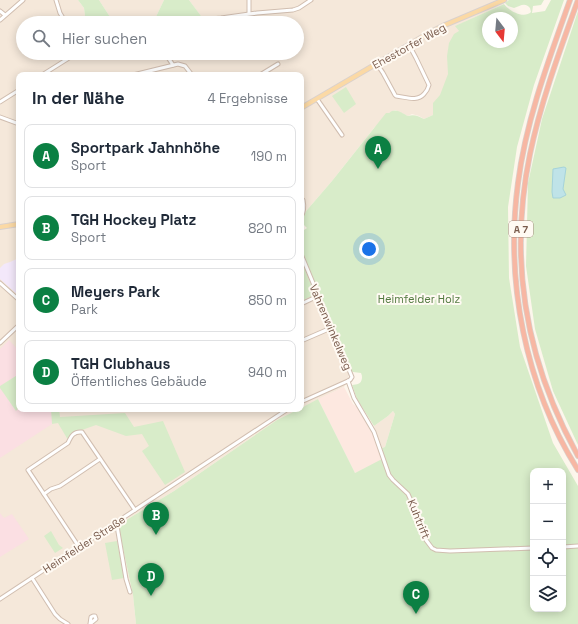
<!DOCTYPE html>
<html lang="de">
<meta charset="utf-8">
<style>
:root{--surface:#fff;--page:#f2f2f3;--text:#1f2937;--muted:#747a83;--line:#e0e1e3;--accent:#0b8043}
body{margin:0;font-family:"Space Grotesk",sans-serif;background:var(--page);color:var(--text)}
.controls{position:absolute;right:12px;bottom:12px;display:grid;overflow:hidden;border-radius:8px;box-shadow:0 2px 10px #0003}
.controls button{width:36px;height:36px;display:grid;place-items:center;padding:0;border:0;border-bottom:1px solid var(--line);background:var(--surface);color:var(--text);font:20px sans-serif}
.compass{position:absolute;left:482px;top:12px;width:36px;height:36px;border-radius:50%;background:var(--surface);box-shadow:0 2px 10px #0003;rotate:164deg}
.you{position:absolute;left:369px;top:249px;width:14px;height:14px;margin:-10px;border:3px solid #fff;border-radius:50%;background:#1a73e8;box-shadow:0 0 0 6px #1a73e833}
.badge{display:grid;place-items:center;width:26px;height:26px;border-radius:50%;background:var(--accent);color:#fff;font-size:13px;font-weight:700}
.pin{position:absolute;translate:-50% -33px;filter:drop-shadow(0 1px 2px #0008)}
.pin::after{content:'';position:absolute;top:21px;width:14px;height:12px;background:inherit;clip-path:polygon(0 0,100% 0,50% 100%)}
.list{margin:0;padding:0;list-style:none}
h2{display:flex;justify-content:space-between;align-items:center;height:52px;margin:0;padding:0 16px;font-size:17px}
h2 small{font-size:13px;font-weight:400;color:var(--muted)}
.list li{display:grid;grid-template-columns:26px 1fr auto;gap:12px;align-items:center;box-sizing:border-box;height:64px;margin:0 8px 8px;padding:0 8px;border:1px solid var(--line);border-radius:8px}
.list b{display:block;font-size:15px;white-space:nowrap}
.list p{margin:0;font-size:13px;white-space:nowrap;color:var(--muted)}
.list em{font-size:13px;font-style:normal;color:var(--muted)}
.icon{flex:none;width:22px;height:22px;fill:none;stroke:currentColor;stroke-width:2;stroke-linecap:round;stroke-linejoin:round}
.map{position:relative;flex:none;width:578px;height:624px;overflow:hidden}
.search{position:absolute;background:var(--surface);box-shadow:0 2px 10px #0003;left:16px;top:16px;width:288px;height:44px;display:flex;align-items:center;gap:10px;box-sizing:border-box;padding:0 14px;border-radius:22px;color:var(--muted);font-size:15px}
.panel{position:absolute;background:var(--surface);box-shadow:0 2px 10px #0003;left:16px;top:72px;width:288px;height:340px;border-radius:8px}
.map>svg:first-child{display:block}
</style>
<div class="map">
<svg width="578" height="624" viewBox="0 0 578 624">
<rect width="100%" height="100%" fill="#fdf6ec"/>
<g fill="#f5e8da">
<polygon points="0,0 78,0 84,8 86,23 23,23 23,53 297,53 297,23 166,23 203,19 189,0 509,0 502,5 456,26 459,31 451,77 433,115 424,119 419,116 412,114 408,116 395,110 389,113 374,128 332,181 307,210 301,219 301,75 19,75 19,409 299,409 277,420 174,491 118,525 133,595 136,624 0,624"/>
<polygon points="99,0 164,0 153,23 104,23 112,20"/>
<polygon points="301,260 349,373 348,379 344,387 301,408"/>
<polygon points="393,411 395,414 385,447 382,448 374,426 388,416"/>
</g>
<polygon fill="#fde8e0" points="344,387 353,404 357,407 363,416 370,430 376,440 382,460 355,473 318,399"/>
<polygon fill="#f3e8fa" points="19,258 19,296 0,279 0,268 4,264 10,262"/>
<g fill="#fbdfe3">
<polygon points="9,340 19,351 19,409 52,409 52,424 0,458 0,349"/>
<polygon points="0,513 4,518 12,514 29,539 0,557"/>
</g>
<g fill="#d8ecc9" fill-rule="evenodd">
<polygon points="78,0 99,0 112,20 104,23 86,23 84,8"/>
<polygon points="164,0 189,0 204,20 166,23 153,23"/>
<path d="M509 0H544L541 5 533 6 532 13 545 11 551 0H564L534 85 517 147 508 207 509 278 520 347 553 443 578 486V624H136L133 595 118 525 174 491 277 420 299 409H301V408L318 399 355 473 384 458 382 448 385 447 395 414 393 411 388 416 374 426 357 399 352 385C357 384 361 385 362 378 362 375 362 376 361 373L353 372 351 371 301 250V232L307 228 304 225 301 228V219L307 210 332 181 386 113H389C395 107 402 113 408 116 414 114 418 116 424 119L433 115V103L440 95 448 74 447 56 449 43 454 34 459 31 455 26 502 5 504 4C509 11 524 19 531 12L530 8C525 2 520 6 514 8L508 6 505 3ZM488 18H512V42H488ZM533 471H563V609H533Z"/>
<polygon points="578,11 578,445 553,391 535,329 526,266 528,183 542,119"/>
<polygon points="346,87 356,104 344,113 332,96"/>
<polygon points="301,260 314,292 312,296 301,301"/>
<polygon points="19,374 19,407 16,411 0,388 0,386"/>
<path d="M51 409H59L60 417 125 413 134 427 163 421 185 472 165 485 142 451 149 446 142 434 126 436 96 425 82 430C76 428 72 435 68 440L58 423 52 424Z"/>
<polygon points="51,531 59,545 63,548 55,553 44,536"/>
<polygon points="117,541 124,578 112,580 105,543"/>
</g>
<polygon fill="#bfe3e8" stroke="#a5d3da" points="564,167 566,168 563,189 566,195 560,198 553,198 552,192 553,169"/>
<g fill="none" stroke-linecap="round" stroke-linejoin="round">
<defs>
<g id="minor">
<polyline points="56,0 60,13 63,18"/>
<polyline points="0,11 5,15"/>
<polyline points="249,13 249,0"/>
<polyline points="0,20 23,0"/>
<polyline points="166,23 184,22 221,18 257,13 293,10 299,8 311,0"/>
<polyline points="165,53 173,65"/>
<path d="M377 64 383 73 395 95 396 96C406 97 417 102 424 94 427 91 428 89 429 85L416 58 409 45"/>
<polyline points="42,75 77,53"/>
<polyline points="133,75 178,64 185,66 192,75"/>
<polyline points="260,75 278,64"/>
<polyline points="317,99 342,135"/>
<polyline points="0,102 19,90"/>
<polyline points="0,117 19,124"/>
<path d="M301 199 303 200C304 205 304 212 301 217"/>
<polyline points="301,254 352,377 350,380 301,402"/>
<polyline points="0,283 19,300"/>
<polyline points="301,304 318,296"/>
<polyline points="301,341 331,328"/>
<polyline points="0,343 19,325"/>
<polyline points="348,381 354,398 374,432 389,475 393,480 408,494 413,505 423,533 426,540 432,548 436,550 450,551 533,548"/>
<polyline points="44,494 51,489 60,486 100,459"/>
<polyline points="115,523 117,526 126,579 130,592"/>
<path d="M79 547 28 470 68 443C71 436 74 431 82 432L135 510"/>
<polyline points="563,547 578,546"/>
<polyline points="32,578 55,614 60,619 68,624"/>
<polyline points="0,599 288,409"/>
<polyline points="90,624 96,619 95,616 93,616 91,617 90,624"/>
</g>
<g id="major">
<polyline points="301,108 429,33 445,25 504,0"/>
<polyline points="0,227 19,224"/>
</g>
<g id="highway">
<path d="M570 0C549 59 526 120 518 183 505 281 525 386 578 470"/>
<path d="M578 0C560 50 541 101 530 154 508 261 525 360 578 456"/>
</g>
</defs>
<use href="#minor" stroke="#d1beb0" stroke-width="5"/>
<use href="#major" stroke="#dad1cd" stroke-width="6"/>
<use href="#highway" stroke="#dad1cd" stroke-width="6"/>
<use href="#minor" stroke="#fff" stroke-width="3"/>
<use href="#major" stroke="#fbd9a5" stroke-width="4"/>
<use href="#highway" stroke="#f7b7a3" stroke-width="4.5"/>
</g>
<g text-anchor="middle" stroke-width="4" stroke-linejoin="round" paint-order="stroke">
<rect fill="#fffaf3" stroke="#a28b7f" stroke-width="1" x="509" y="221" width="24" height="16" rx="3"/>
<g font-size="10" font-weight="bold" fill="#7a5c4d">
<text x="521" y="233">A 7</text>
</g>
<g font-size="11" fill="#7a5c4d" stroke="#fffaf3">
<text transform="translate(409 46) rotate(-29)" y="4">Ehestorfer Weg</text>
<text transform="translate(331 327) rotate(67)" y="4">Vahrenwinkelweg</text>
<text transform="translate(419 519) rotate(68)" y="4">Kuhtrift</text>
<text transform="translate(84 544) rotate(-33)" y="4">Heimfelder Straße</text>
</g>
<g font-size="11" fill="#537a41" stroke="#fffaf3">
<text x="419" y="303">Heimfelder Holz</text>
</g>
</g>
</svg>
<div class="controls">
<button>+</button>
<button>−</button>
<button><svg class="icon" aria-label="locate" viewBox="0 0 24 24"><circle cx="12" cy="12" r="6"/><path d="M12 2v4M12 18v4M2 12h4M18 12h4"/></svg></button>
<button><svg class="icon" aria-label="layers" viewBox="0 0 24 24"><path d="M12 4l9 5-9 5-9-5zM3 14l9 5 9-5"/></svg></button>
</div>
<svg class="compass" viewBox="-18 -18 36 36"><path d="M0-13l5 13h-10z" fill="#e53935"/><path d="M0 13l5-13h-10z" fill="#747a83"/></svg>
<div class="you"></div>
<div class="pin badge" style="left:378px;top:169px">A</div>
<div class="pin badge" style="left:156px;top:535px">B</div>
<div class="pin badge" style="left:416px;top:614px">C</div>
<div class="pin badge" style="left:151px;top:596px">D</div>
<div class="search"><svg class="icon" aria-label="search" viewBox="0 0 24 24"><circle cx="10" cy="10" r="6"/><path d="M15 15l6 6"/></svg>Hier suchen</div>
<section class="panel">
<h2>In der Nähe<small>4 Ergebnisse</small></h2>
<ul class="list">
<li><span class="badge">A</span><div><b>Sportpark Jahnhöhe</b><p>Sport</p></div><em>190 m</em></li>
<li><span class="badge">B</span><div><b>TGH Hockey Platz</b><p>Sport</p></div><em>820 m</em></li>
<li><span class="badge">C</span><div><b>Meyers Park</b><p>Park</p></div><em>850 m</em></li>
<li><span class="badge">D</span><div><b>TGH Clubhaus</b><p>Öffentliches Gebäude</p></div><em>940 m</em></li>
</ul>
</section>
</div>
